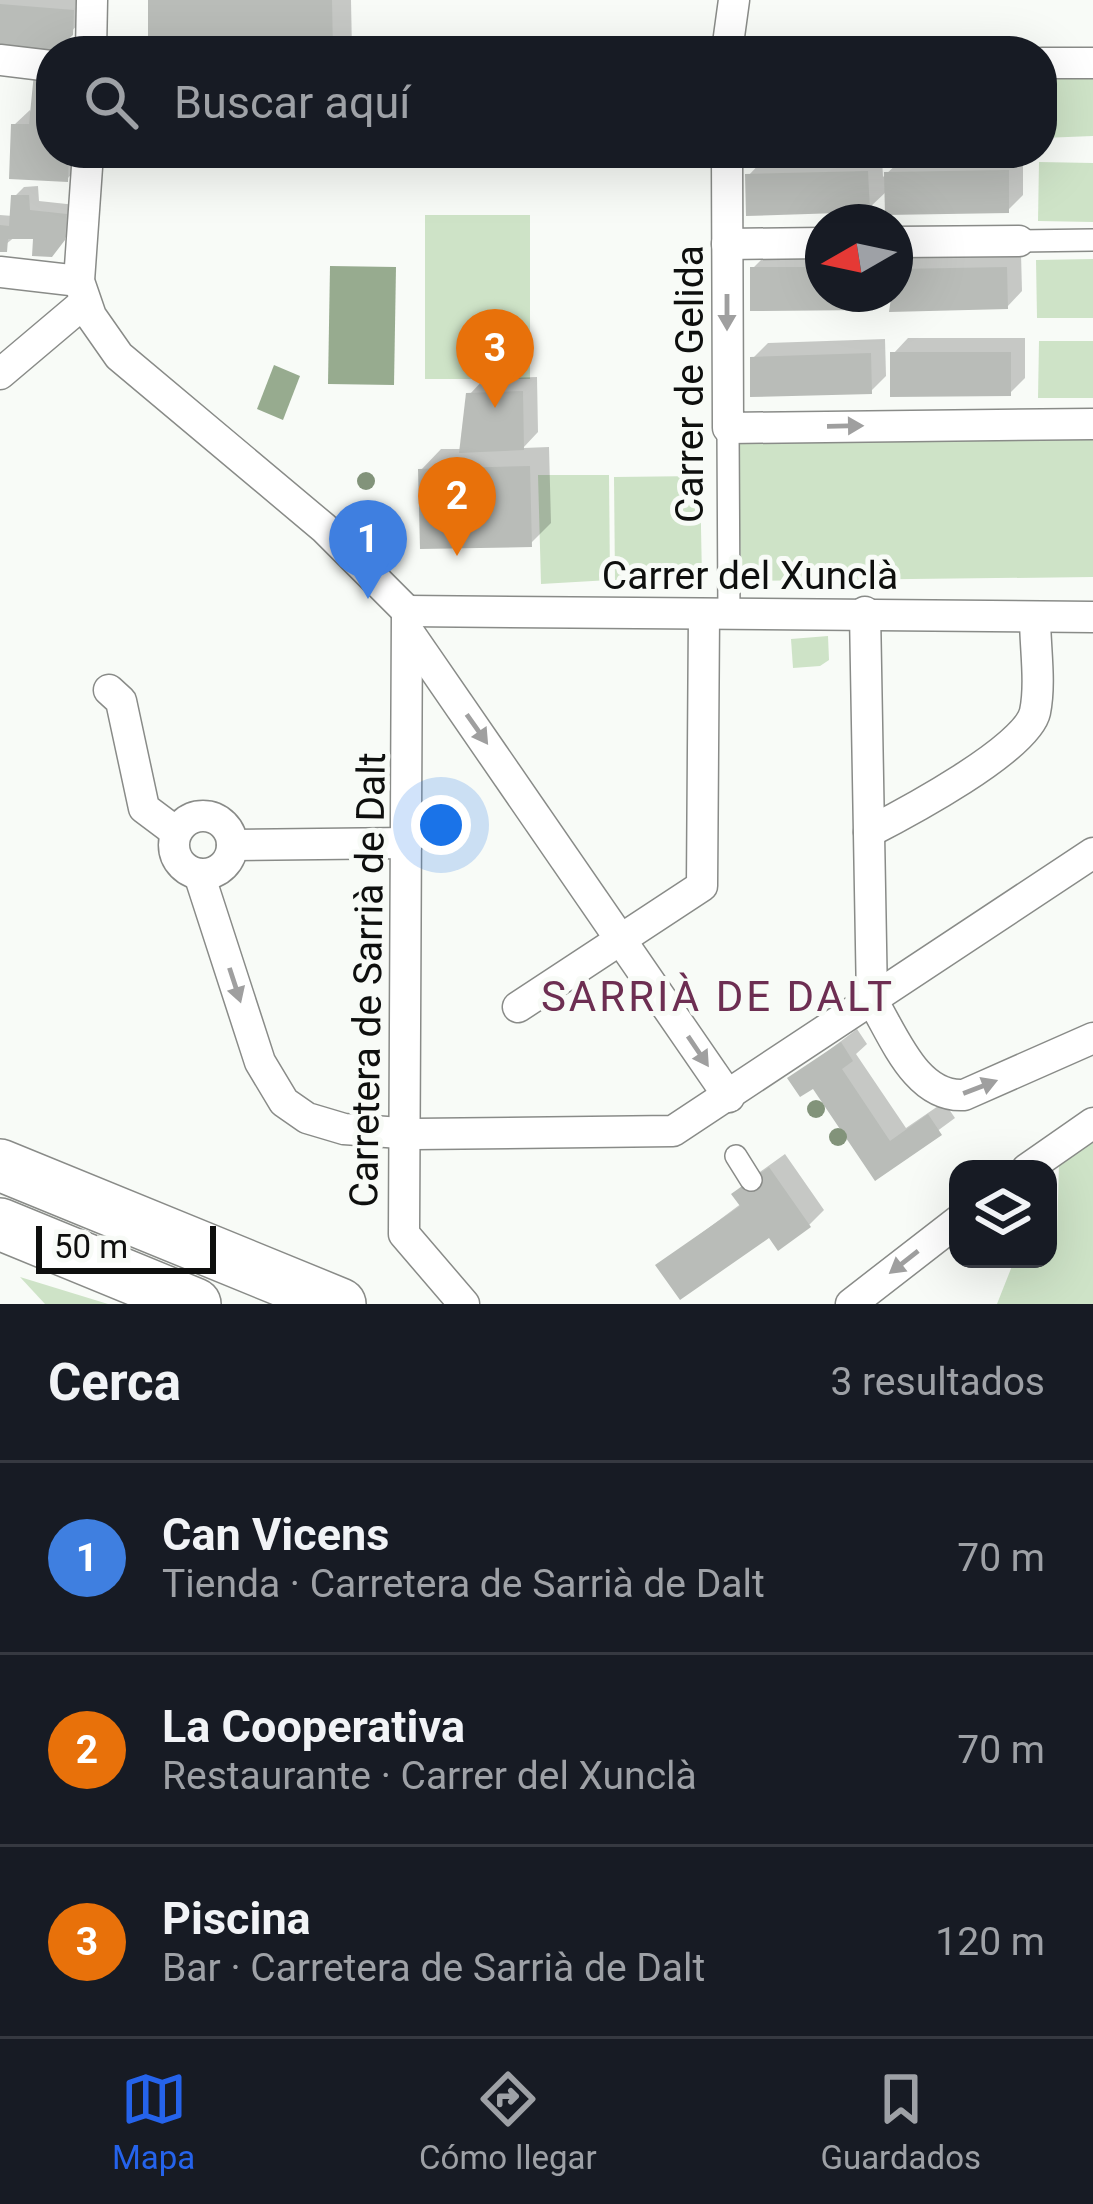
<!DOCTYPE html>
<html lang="es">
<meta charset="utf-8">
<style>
:root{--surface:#171b24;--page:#20242c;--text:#f1f3f6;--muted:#9ea1a6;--line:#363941;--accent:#2563eb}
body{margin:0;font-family:Roboto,sans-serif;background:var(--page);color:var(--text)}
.controls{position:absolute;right:36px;bottom:36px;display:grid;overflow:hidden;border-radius:24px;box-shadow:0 12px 48px #0002}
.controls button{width:108px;height:108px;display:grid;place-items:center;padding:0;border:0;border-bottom:3px solid var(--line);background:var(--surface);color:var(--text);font:60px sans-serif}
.compass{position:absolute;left:805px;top:204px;width:108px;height:108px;border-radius:50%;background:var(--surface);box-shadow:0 12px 48px #0002;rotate:261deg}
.scale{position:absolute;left:36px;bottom:30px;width:180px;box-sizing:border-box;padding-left:12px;border:6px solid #0e0f0e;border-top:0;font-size:33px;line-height:42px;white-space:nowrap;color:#0e0f0e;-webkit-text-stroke:9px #f8fbf7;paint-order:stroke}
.you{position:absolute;left:441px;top:825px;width:42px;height:42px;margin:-30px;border:9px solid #fff;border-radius:50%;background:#1a73e8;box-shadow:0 0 0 18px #1a73e833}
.badge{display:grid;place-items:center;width:78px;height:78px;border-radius:50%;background:var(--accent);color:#fff;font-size:39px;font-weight:700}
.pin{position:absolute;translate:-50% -99px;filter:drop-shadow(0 3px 6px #0008)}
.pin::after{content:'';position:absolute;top:63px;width:42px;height:36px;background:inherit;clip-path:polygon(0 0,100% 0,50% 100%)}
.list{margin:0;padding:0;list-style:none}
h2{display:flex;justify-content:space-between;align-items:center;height:156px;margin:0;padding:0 48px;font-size:51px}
h2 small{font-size:39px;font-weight:400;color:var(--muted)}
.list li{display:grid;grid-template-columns:78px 1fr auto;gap:36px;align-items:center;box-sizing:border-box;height:192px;padding:0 48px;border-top:3px solid var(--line)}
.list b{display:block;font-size:45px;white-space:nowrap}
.list p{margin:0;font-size:39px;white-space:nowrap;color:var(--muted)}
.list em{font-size:39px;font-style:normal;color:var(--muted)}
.icon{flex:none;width:66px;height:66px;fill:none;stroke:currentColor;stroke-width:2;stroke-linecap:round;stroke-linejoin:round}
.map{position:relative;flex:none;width:1093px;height:1304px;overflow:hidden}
.search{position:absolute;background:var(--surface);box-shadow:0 12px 48px #0002;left:36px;right:36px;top:36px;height:132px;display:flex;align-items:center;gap:30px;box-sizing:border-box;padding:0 42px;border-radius:48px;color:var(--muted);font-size:45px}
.sheet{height:732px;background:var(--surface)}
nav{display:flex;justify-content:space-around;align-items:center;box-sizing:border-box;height:168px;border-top:3px solid var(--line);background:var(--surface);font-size:33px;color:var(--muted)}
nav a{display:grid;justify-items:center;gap:6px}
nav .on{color:var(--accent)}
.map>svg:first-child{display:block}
</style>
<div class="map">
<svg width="1093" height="1304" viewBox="0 0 1093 1304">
<rect width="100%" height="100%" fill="#f8fbf7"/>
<g fill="#cee3c7">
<polygon points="1093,77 1093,136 1042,138 1042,78"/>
<polygon points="1039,162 1093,163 1093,222 1038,221"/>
<rect x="425" y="215" width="105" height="164"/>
<polygon points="1093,259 1093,318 1037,318 1036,260"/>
<polygon points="1039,341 1093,341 1093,398 1038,398"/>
<polygon points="738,439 1093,440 1093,577 741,581"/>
<polygon points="538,475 609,475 610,580 541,584"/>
<polygon points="700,476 702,579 615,580 614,477"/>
<polygon points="828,636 829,660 820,666 793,668 791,639"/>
<polygon points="1093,1140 1093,1304 997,1304 1014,1261 1048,1259 1048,1242 1057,1236 1059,1164"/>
<polygon points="20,1277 108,1304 45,1304"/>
</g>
<g fill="#97ab8f">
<polygon points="330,266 396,267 394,385 328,384"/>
<polygon points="274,365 300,376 283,420 257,409"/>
</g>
<g fill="#0003">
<polygon points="0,0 88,0 87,16 53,49 0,43"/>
<polygon points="151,0 351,0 352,51 273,51"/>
<polygon points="30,110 51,153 82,153 82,163 67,179 14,125"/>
<polygon points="1023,156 1023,195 1008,210 888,190 868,209 748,176 763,160 882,157 883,177 903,158"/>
<polygon points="38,186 39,201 76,205 74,227 61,243 16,236 0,249 0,215 13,216 14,197 24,187"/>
<polygon points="768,253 823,253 823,294 880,294 867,307 753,308 753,268"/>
<polygon points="1021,253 1022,291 1007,307 891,309 895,265 906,255"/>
<polygon points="908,338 1025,338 1025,378 1010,393 893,354"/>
<polygon points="885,339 886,376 871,391 753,358 768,343"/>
<polygon points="537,377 538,432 523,448 549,447 551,523 530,544 421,470 441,449 463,449 469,395 484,379"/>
<polygon points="857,1029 867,1044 856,1054 906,1128 944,1102 955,1118 876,1176 814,1084 791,1079"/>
<polygon points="785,1154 824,1210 809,1225 659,1265 742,1203 750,1179"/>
</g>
<g fill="#b9bcb8">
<polygon points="148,0 332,0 333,51 148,51"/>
<polygon points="0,4 74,10 73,35 55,51 0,46"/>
<polygon points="34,73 51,73 51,153 69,153 68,182 9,179 11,124 29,124"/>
<polygon points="1009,170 1009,213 885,215 884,172"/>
<polygon points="868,171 870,212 746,216 745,174"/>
<polygon points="11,195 29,195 30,210 67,214 65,240 52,257 32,256 33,239 8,239 7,252 0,252 0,225 9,226"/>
<polygon points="750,267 823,267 823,294 868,294 868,310 750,311"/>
<polygon points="1007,267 1008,309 889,312 895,269"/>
<polygon points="890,352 1011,352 1011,396 890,397"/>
<polygon points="871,353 872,394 750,397 750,357"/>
<polygon points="523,391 524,450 459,453 466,393"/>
<polygon points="530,466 532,547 420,549 418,469"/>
<polygon points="841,1042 853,1061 842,1069 890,1141 928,1114 942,1135 875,1181 813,1089 800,1097 787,1078"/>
<polygon points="769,1167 811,1227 778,1251 769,1238 680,1300 655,1265 740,1206 731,1194"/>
</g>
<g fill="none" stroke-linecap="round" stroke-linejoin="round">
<defs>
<g id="pedestrian">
<polyline points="1019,241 1093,240"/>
<polyline points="728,428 729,615"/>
<polyline points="736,1156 751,1180"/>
</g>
<g id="minor">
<polyline points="91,51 92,0"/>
<polyline points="727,51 734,0"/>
<polyline points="0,60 51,66"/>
<polyline points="1042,63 1093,63"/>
<polyline points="88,153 79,281 91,316 119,356 324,528 407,611"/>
<polyline points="727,153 728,428 1093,424"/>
<polyline points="895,242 1019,241"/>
<polyline points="727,244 823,243"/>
<polyline points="0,272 79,281"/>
<polyline points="0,374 84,303"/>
<polyline points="407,611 404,1234 464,1304"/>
<polyline points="407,611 1093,617"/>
<polyline points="865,612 872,1000"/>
<polyline points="410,634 729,1097"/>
<polyline points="109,690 121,701 144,808 176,832"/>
<circle cx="203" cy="845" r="29"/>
<path d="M869 832C904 814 1027 749 1035 712 1041 683 1035 647 1035 617"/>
<polyline points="232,845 407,843"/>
<polyline points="199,874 260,1062 284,1102 307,1118 344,1129 415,1134 673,1131 1093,853"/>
<path d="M872 1000C894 1036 916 1098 964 1095L1093 1038"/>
<polyline points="518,1007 702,886 704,615"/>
<polyline points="1027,1169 1093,1123"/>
<polyline points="851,1304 958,1221"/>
</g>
<g id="motorway">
<polyline points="0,1165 340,1304"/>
<polyline points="0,1224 195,1304"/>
</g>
</defs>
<use href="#pedestrian" stroke="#898b88" stroke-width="24"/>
<use href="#minor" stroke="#898b88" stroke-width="33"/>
<use href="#motorway" stroke="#898b88" stroke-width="54"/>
<use href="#pedestrian" stroke="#fff" stroke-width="21"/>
<use href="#minor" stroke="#fff" stroke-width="30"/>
<use href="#motorway" stroke="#fff" stroke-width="51"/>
</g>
<g fill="#82937a">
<circle cx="366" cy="481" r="9"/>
<circle cx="816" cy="1109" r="9"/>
<circle cx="838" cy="1137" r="9"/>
</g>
<defs><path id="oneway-solid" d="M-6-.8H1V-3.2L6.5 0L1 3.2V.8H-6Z" transform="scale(3)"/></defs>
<g fill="#9f9f9f">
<use href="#oneway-solid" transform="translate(727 312) rotate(90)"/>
<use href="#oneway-solid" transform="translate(845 426) rotate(-1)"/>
<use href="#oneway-solid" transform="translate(477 729) rotate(55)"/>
<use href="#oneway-solid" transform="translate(235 985) rotate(72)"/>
<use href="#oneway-solid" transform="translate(698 1051) rotate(56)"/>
<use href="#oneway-solid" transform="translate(980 1087) rotate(-21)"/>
<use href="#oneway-solid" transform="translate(904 1262) rotate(142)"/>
</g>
<g text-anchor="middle" stroke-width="10" stroke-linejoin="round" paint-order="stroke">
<g font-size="39" fill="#0e0f0e" stroke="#f8fbf7">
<text transform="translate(689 384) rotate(-90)" y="14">Carrer de Gelida</text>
<text x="750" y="589">Carrer del Xunclà</text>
<text transform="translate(367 980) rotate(-89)" y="14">Carretera de Sarrià de Dalt</text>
</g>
<g font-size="42" letter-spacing="3" fill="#6d2e52" stroke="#f8fbf7">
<text x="718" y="1011">SARRIÀ DE DALT</text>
</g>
</g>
</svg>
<div class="controls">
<button><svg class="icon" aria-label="layers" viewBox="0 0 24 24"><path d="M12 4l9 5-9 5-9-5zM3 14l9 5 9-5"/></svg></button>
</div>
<svg class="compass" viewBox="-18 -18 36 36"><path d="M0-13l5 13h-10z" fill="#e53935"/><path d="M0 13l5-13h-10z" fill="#9ea1a6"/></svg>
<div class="scale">50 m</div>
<div class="you"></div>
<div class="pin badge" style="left:368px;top:599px;background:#3f7fe0">1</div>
<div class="pin badge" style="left:457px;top:556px;background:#e8710a">2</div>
<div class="pin badge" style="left:495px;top:408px;background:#e8710a">3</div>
<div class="search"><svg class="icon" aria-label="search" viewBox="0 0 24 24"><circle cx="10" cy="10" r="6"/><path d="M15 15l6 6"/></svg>Buscar aquí</div>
</div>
<section class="sheet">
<h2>Cerca<small>3 resultados</small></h2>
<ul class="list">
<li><span class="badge" style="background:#3f7fe0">1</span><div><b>Can Vicens</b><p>Tienda · Carretera de Sarrià de Dalt</p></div><em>70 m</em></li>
<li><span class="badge" style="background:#e8710a">2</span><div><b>La Cooperativa</b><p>Restaurante · Carrer del Xunclà</p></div><em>70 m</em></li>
<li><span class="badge" style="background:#e8710a">3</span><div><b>Piscina</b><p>Bar · Carretera de Sarrià de Dalt</p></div><em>120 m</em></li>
</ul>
</section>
<nav>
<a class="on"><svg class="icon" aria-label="map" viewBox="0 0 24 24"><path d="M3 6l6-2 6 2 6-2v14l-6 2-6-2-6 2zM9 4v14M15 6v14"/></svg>Mapa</a>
<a><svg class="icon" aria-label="directions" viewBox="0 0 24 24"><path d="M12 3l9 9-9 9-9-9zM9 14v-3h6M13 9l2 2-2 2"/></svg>Cómo llegar</a>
<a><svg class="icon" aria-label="saved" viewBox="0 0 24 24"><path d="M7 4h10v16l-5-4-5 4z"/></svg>Guardados</a>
</nav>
